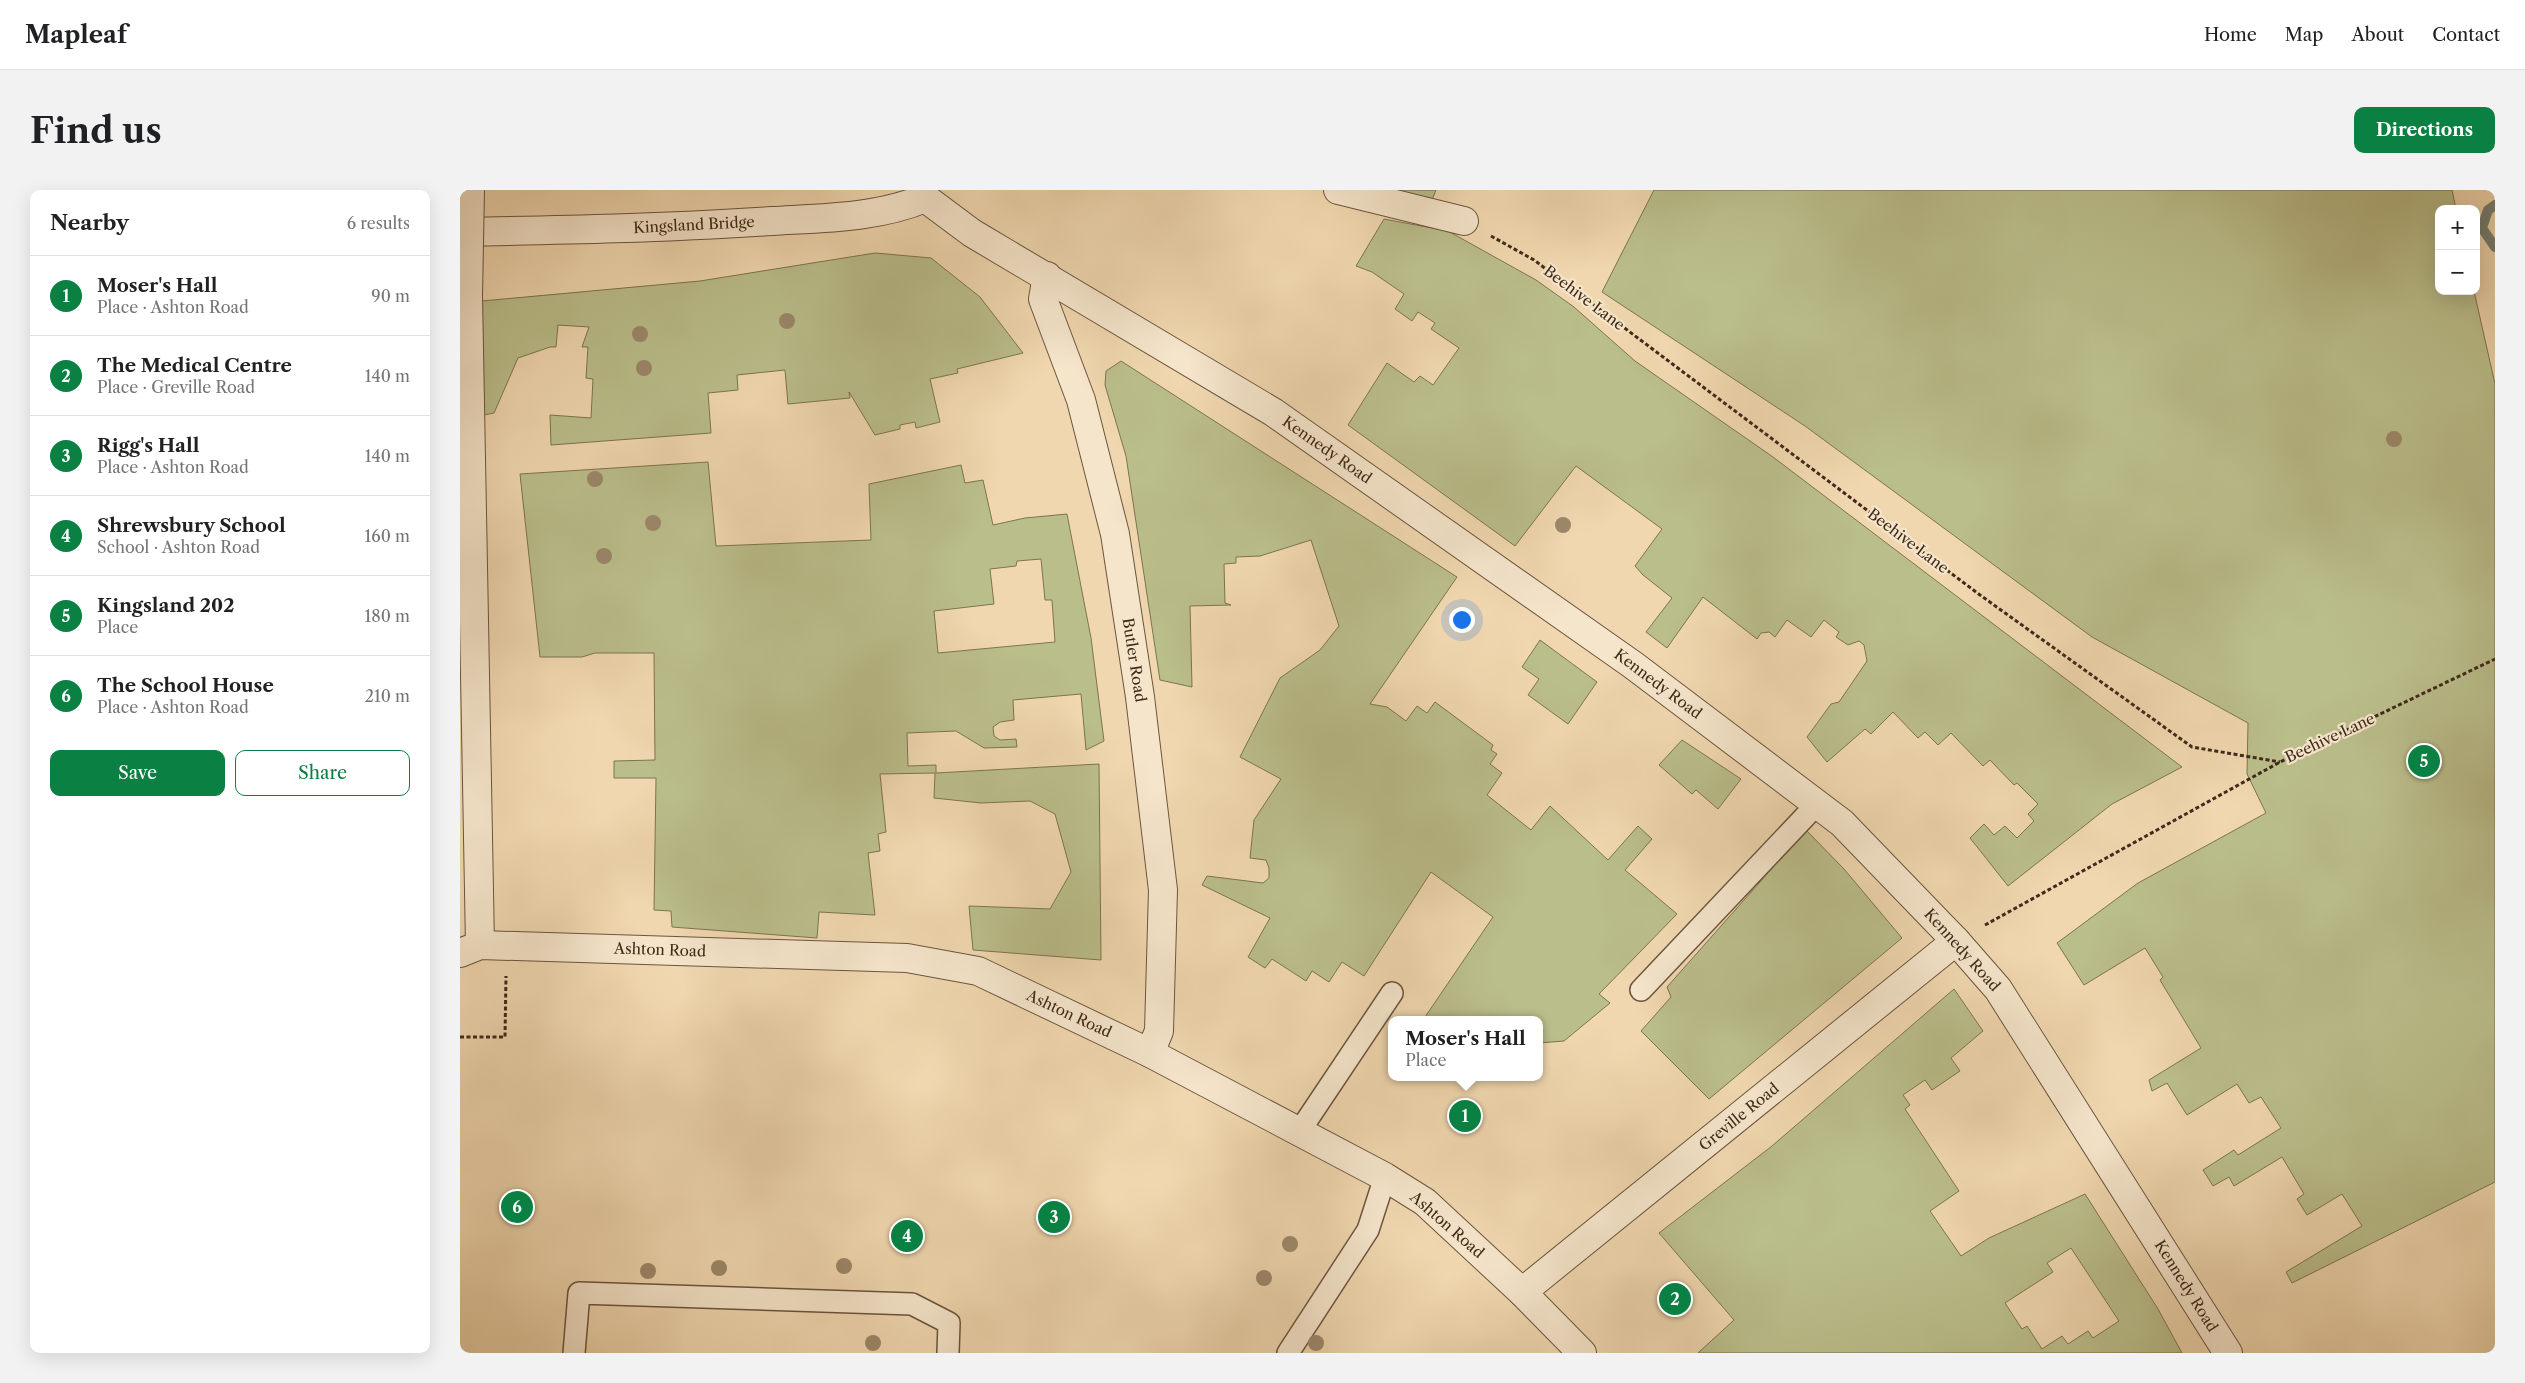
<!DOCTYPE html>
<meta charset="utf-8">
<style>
:root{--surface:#fff;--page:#f2f2f2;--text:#202124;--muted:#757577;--line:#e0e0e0;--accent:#0b8043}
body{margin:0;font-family:"Libre Caslon Text",serif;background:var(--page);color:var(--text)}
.controls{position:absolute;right:15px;top:15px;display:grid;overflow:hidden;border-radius:10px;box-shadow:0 5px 20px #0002}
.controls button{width:45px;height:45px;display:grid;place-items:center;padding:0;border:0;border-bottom:1px solid var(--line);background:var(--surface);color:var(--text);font:25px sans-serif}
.you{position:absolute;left:1001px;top:429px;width:18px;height:18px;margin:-12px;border:4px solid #fff;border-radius:50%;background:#1a73e8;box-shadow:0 0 0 8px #1a73e833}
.badge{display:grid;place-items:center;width:32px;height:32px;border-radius:50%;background:var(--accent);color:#fff;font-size:16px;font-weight:700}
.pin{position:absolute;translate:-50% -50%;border:2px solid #fff;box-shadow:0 1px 5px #0006}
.popup{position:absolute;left:928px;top:826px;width:155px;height:65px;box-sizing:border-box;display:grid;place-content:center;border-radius:10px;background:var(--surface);filter:drop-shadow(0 1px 4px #0005);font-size:16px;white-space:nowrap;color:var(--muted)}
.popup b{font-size:19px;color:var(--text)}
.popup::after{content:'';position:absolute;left:50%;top:100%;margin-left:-10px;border:10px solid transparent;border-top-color:var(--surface)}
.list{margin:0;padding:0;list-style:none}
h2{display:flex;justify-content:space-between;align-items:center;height:65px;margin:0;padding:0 20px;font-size:21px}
h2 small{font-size:16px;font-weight:400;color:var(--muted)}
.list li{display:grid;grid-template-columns:32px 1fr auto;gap:15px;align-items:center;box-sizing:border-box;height:80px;padding:0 20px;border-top:1px solid var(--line)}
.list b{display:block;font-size:19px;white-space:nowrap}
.list p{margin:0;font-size:16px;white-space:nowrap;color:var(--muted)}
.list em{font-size:16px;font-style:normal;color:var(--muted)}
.actions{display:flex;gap:10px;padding:15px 20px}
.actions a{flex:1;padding:11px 0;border:1px solid var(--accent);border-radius:10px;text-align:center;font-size:18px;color:var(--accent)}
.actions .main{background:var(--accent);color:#fff}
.map{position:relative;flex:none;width:2035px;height:1163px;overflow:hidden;border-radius:10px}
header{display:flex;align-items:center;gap:30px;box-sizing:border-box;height:70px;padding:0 25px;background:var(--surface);border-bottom:1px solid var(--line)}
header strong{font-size:24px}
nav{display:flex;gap:28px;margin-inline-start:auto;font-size:18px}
.intro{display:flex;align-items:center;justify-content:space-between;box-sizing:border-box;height:120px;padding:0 30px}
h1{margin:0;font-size:35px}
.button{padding:12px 22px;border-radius:10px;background:var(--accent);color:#fff;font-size:18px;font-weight:700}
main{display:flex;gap:30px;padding:0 30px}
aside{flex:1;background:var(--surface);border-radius:10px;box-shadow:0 5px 20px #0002}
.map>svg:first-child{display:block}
</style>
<header>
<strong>Mapleaf</strong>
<nav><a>Home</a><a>Map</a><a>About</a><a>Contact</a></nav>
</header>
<div class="intro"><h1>Find us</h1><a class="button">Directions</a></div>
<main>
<aside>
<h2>Nearby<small>6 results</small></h2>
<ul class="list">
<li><span class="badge">1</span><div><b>Moser's Hall</b><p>Place · Ashton Road</p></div><em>90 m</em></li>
<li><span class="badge">2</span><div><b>The Medical Centre</b><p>Place · Greville Road</p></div><em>140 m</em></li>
<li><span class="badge">3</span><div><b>Rigg's Hall</b><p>Place · Ashton Road</p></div><em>140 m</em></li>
<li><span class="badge">4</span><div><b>Shrewsbury School</b><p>School · Ashton Road</p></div><em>160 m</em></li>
<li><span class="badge">5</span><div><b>Kingsland 202</b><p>Place</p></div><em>180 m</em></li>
<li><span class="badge">6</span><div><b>The School House</b><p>Place · Ashton Road</p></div><em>210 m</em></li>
</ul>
<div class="actions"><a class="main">Save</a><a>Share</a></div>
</aside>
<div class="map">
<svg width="2035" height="1163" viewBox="0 0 2035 1163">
<rect width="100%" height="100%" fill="#f0d7af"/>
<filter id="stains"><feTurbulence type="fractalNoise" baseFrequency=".004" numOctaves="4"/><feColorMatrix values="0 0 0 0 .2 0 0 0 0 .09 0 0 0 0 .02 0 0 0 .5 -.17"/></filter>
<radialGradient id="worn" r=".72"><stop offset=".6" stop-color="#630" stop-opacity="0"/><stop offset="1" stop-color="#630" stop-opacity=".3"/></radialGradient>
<g fill="#babe8b" stroke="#7d7452" fill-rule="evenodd">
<polygon points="931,0 976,0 972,10"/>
<polygon points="1194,0 1992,0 1996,19 1979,19 1979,101 2014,101 2035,194 2035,992 1832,1093 1826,1082 1902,1036 1882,1004 1847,1025 1837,1009 1844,1004 1822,967 1774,996 1769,987 1753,996 1743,980 1774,960 1778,965 1821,938 1801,907 1789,913 1777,894 1727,925 1707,893 1692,901 1689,890 1741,858 1700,790 1703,787 1685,758 1624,795 1597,753 1678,693 1806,623 1787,584 1788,533 1632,447 1345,236 1142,102"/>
<polygon points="924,29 988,41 1076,90 1114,117 1175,171 1313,267 1722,577 1652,614 1548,696 1510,648 1524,634 1534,645 1545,636 1557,648 1574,631 1568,624 1578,614 1557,593 1554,595 1530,570 1523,576 1491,543 1478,555 1465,542 1458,548 1433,522 1411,544 1405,539 1367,572 1347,547 1371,514 1379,512 1407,471 1404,455 1399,451 1388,455 1376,447 1379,442 1364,430 1351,447 1327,430 1315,447 1309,442 1301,443 1297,449 1243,407 1207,458 1186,442 1212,408 1183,385 1175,376 1202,339 1116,276 1055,356 888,235 927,173 954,192 960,186 973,195 999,158 971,139 975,133 958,122 952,131 935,119 944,104 912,82 896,76"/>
<polygon points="415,63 471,68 520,107 563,163 497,179 498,183 470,189 480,232 456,238 455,232 440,235 440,239 415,245 389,202 390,208 328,214 325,180 277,185 278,200 248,203 251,243 91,255 90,225 131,228 133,189 126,188 128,157 122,157 129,137 98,135 96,157 90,157 58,168 34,223 19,226 22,111 240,91"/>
<polygon points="661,171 997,387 910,514 927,517 946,531 957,516 967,523 975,512 1033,555 1031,560 1037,564 1030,574 1042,583 1027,605 1071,640 1090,616 1148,670 1178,636 1192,649 1165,680 1217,724 1139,804 1150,813 1104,851 1079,853 1079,830 963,830 1033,727 971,682 904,786 882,772 869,792 852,781 846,791 812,769 805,778 788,767 810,728 742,695 747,686 803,693 809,688 809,678 806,670 790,668 794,630 821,589 780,567 820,488 860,460 879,436 851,350 800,366 776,367 776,373 764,374 765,413 771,415 730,416 732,497 700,490 666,266 645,195 646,181"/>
<path d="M248 272 256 356 411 350 409 294 501 275 505 293 523 290 533 335 565 328 607 324 631 448 644 551 626 560 621 504 553 510 554 530 540 532 533 537 534 546 540 550 556 549 557 557 524 558 496 541 447 543 448 576 476 575V583L639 574 641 770 513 760 509 716 590 719 611 682 595 624 570 611 521 613 474 608 475 583 420 584 426 642 418 644 420 661 408 663 415 725 359 722 357 748 212 737 211 721 194 720 196 588H154V571L195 570 194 463H135L122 467H80L60 284ZM581 369 585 410H592L595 452 478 463 474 421 534 414 530 379 556 376 557 371Z"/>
<polygon points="1080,450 1137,492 1108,534 1068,505 1079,489 1062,477"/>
<polygon points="1222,550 1281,589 1258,619 1236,600 1232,604 1199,575"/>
<polygon points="1346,640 1384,679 1442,748 1249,909 1181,841 1211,807 1207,797"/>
<path d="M1494 799 1523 841 1491 868 1500 881 1472 900 1465 890 1443 905 1450 915 1445 919 1499 1001 1470 1021 1501 1066 1529 1048 1625 1004 1698 1119 1722 1163H1238L1274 1130 1199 1043 1312 956ZM1611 1058 1659 1131 1633 1148 1628 1141 1608 1154 1602 1146 1582 1159 1567 1136 1562 1139 1545 1113 1593 1082 1587 1073Z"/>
</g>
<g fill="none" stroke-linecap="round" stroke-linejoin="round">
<polyline stroke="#778074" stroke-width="10" points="2035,15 2028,20 2022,38 2035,57"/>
<defs>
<g id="service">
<polyline points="1181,800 1357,614"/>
<polyline points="839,942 932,803"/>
<polyline points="114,1163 119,1103 452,1114 489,1133 488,1163"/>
<polyline points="828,1163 908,1040 925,987"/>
</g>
<g id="minor">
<polyline points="461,0 465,8 512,43 813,222 1173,475 1382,633 1496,751 1538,799 1768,1163"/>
<polyline points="878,0 1004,31"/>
<path d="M0 42C104 40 208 38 312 31 363 28 418 28 465 8"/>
<polyline points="587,86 583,109 621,210 655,344 680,507 703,700 699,841 690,863"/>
<polyline points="8,106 20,755"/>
<polyline points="0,763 20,755 447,768 518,781 690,863 925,987 965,1012 1062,1102 1122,1163"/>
<polyline points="1062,1102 1496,751"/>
</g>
</defs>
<use href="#service" stroke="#6c553f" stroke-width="24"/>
<use href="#minor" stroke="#6c553f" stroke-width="30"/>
<g stroke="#402a1a" stroke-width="3" stroke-dasharray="4 2.5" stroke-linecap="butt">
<polyline points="1031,46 1074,70 1520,405 1732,557 1820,572"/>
<polyline points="1525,735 1820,572 2035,469"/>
<polyline points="0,847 45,847 46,786"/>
</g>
<use href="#service" stroke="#f5e5cb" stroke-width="21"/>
<use href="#minor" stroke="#f5e5cb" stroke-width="28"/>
<defs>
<polyline id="minor-bridge" points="8,106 10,0"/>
</defs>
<use href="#minor-bridge" stroke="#6c553f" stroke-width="30" stroke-linecap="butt"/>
<use href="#minor-bridge" stroke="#f5e5cb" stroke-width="28"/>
</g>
<g fill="#9c886a">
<circle cx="327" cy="131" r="8"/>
<circle cx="180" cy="144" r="8"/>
<circle cx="184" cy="178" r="8"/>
<circle cx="1934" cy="249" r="8"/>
<circle cx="135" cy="289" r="8"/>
<circle cx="193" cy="333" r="8"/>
<circle cx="1103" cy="335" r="8"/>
<circle cx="144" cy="366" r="8"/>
<circle cx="830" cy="1054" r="8"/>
<circle cx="384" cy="1076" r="8"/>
<circle cx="259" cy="1078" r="8"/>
<circle cx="188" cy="1081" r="8"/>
<circle cx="804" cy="1088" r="8"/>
<circle cx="413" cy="1153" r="8"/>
<circle cx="856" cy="1153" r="8"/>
</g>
<g text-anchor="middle" stroke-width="4.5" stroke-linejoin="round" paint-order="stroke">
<g font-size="15" fill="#402a1a" stroke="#f5e5cb">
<text transform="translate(234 35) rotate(-3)" y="5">Kingsland Bridge</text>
<text transform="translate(1124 108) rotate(37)" y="5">Beehive Lane</text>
<text transform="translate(867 260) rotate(35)" y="5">Kennedy Road</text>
<text transform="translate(1448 351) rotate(37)" y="5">Beehive Lane</text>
<text transform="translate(674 470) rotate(81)" y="5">Butler Road</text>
<text transform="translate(1198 494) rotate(37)" y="5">Kennedy Road</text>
<text transform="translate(1870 548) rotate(-25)" y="5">Beehive Lane</text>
<text transform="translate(200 760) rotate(2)" y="5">Ashton Road</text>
<text transform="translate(1502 760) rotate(48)" y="5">Kennedy Road</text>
<text transform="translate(609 824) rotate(25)" y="5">Ashton Road</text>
<text transform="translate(1279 927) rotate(-39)" y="5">Greville Road</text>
<text transform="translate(987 1035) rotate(41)" y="5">Ashton Road</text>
<text transform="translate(1726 1096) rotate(58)" y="5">Kennedy Road</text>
</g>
</g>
<rect width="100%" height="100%" filter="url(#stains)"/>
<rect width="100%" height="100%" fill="url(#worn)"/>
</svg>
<div class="controls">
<button>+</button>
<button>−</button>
</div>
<div class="you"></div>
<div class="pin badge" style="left:1005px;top:926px">1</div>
<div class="popup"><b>Moser's Hall</b>Place</div>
<div class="pin badge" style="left:1215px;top:1109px">2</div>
<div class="pin badge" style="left:594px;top:1027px">3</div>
<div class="pin badge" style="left:447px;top:1046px">4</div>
<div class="pin badge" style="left:1964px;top:571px">5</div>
<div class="pin badge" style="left:57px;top:1017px">6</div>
</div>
</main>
